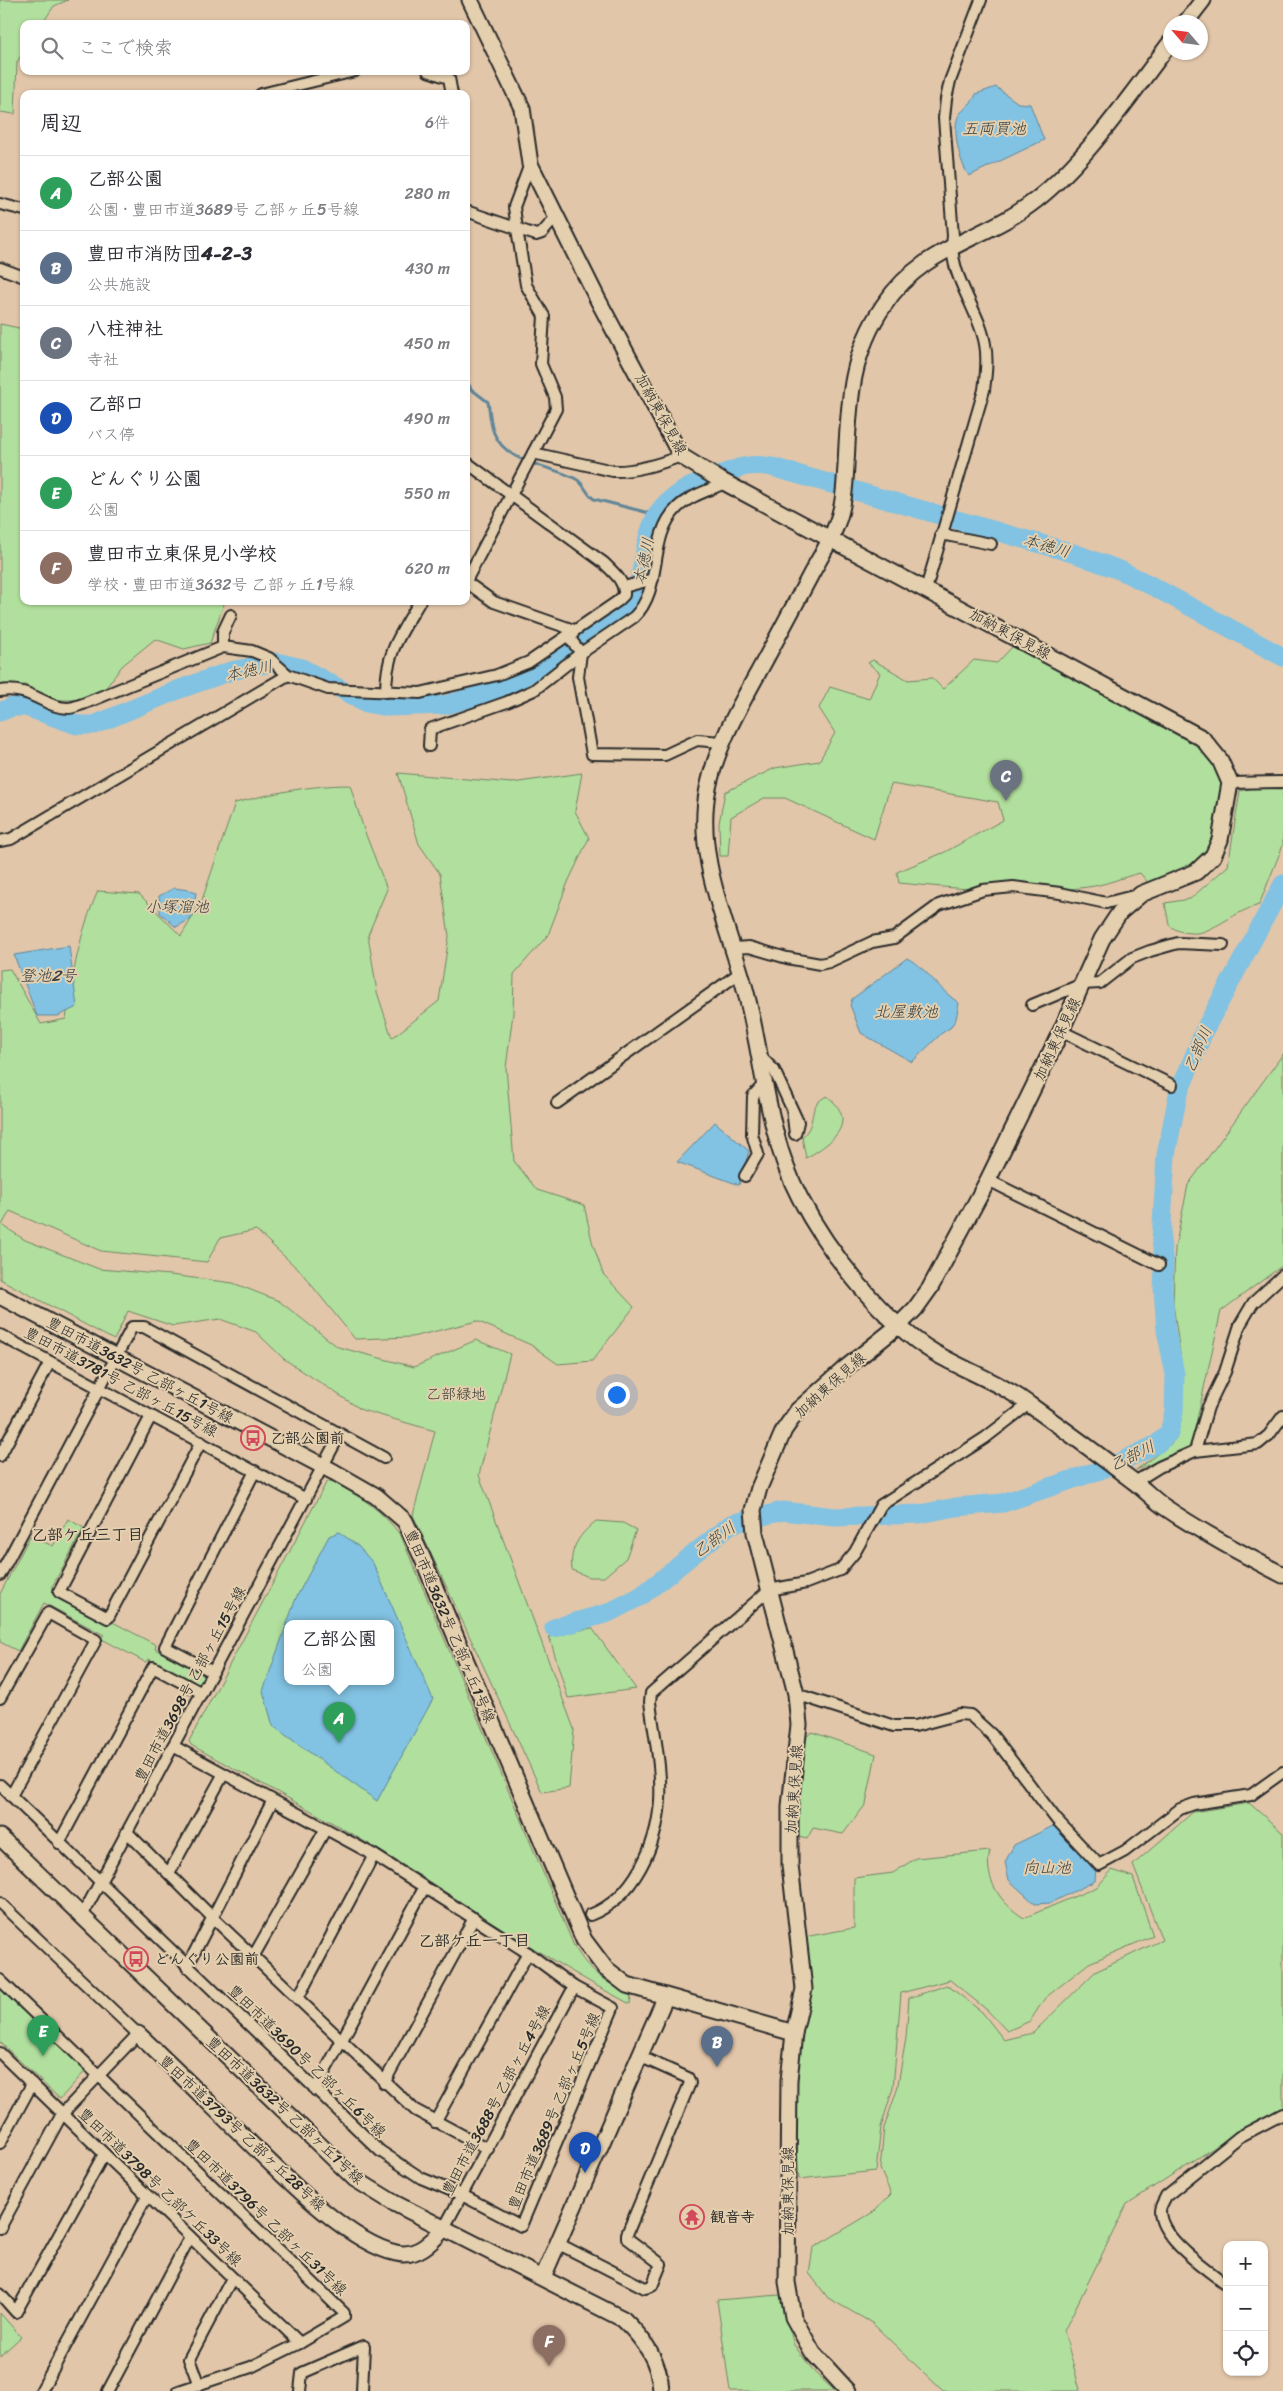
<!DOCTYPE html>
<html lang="ja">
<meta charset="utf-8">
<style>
:root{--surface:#fff;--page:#f7f7f7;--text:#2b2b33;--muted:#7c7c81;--line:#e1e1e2;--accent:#ea580c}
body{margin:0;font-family:Sriracha,"Klee One",sans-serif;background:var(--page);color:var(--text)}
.controls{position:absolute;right:15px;bottom:15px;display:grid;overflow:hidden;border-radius:10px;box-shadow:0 1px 4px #0004}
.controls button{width:45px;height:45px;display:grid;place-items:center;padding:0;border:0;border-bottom:1px solid var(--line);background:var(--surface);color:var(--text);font:25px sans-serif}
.compass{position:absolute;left:1163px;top:15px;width:45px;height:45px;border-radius:50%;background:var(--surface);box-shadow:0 1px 4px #0004;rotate:298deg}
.you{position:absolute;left:616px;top:1394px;width:18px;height:18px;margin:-12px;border:4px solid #fff;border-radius:50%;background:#1a73e8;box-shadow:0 0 0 8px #1a73e833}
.badge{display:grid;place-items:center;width:32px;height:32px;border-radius:50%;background:var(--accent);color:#fff;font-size:16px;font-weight:700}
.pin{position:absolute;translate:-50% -41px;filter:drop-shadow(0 1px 2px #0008)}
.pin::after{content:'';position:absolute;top:26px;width:18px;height:15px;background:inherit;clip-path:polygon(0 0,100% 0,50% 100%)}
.popup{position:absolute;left:284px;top:1620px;width:110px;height:65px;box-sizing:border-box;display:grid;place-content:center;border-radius:10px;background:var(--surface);filter:drop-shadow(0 1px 4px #0005);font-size:16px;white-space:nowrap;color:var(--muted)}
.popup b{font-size:19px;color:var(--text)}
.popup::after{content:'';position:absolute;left:50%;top:100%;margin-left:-10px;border:10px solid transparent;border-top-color:var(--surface)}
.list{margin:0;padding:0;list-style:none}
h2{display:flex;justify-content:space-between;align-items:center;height:65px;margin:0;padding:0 20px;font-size:21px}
h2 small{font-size:16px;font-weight:400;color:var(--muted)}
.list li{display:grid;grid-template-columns:32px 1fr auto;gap:15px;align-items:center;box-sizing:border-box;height:75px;padding:0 20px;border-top:1px solid var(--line)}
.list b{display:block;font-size:19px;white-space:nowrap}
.list p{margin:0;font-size:16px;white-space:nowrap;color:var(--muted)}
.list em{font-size:16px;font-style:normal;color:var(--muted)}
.icon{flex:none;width:28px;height:28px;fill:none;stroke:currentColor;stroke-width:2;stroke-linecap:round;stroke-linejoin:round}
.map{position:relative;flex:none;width:1283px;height:2391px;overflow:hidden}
.search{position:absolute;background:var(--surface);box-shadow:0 1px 4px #0004;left:20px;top:20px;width:450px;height:55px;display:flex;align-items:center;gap:12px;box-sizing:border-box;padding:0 18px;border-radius:10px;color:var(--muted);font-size:19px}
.panel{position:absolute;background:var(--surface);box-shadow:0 1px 4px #0004;left:20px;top:90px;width:450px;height:515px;border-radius:10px}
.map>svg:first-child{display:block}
</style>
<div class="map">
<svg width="1283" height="2391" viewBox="0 0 1283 2391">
<rect width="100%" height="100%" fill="#e2c6a9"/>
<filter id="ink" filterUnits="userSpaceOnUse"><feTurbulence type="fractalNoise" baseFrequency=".02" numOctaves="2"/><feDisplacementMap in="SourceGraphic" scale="10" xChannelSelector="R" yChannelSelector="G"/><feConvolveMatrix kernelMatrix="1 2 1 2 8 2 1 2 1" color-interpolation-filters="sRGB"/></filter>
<g filter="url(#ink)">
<g fill="#b1df9d" stroke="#6e8564" fill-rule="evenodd">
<polygon points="0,0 68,0 54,6 42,24 24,24 24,51 17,62 15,114 0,112"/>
<polygon points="0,324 24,329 24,601 225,601 210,643 184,649 155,639 122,666 105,689 77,700 55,700 25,685 0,686"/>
<path d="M1014 645 1199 744C1209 756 1221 770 1223 787 1226 811 1215 850 1196 865 1184 874 1164 879 1150 885L1140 873C1123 877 1105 885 1088 887 1025 895 961 889 899 883L897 872 945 852 1003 820 998 802 891 784 874 839 785 798H764L731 817 728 856H720L719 823 725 792 775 768 819 761 835 733 819 708 830 687 869 699 880 673 868 663 873 660 908 680 932 678 943 689 974 660 997 663Z"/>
<path d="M398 773 512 783 582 773 575 811 589 838 568 882 548 935 514 974 513 1013 506 1068 514 1161 537 1190 584 1205 592 1241 603 1274 634 1307 592 1361 558 1364 531 1345 477 1321 412 1337 355 1339 301 1272 256 1230 220 1238 207 1262 101 1251 10 1211 2 1225 25 1240 99 1269 170 1275 233 1283 279 1301 338 1347 414 1367 476 1340 510 1354 479 1475 574 1729 569 1788 542 1792 413 1515 435 1431 362 1410 284 1359 256 1332 220 1319 173 1326 128 1311 114 1340 0 1279V970L10 969 41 1024 66 1019C73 973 79 934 98 891L139 894 181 936 201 903 235 803C273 793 310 785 350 785L364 830 387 889 368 935 377 992 392 1038 439 1001 449 936 440 874 419 844Z"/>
<path d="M1254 788 1283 789V845L1259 905C1236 911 1221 926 1202 932 1192 935 1176 932 1169 925L1165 903 1190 899 1228 866 1240 791Z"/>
<polygon points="1283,1054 1283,1265 1221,1311 1191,1447 1136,1470 1172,1443 1180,1423 1181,1361 1173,1303 1175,1248 1188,1185"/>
<path d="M827 1096C860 1122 832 1143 806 1158L802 1137C819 1122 805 1106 827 1096Z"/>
<path d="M333 1481C360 1496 383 1511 401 1536L574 1946C591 1974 603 1980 631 1996L630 2004C544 1959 465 1903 382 1852 320 1814 254 1780 191 1745L189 1741 326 1483ZM288 1624H390V1682H288Z"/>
<polygon points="68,1519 84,1528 53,1585 53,1592 108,1623 111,1621 156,1645 155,1649 205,1676 201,1686 196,1685 149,1659 145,1662 100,1638 104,1635 44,1603 18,1651 0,1642 0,1594 30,1536 53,1546"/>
<path d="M596 1521 623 1523 636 1530 626 1558 604 1577H589L572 1570C569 1548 580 1534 596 1521Z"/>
<polygon points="592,1628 636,1689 568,1698 549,1636"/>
<polygon points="812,1732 876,1754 866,1804 843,1834 813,1828 807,1839 795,1836 796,1797 806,1737"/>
<polygon points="1249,1803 1283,1833 1283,2108 1255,2121 1127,2204 1064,2331 1080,2390 1078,2391 943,2391 872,2323 828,2298 809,2273 813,2248 875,2211 891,2194 880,2169 884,2128 897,2090 906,2038 909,1998 947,1985 982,2012 1004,2040 1033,2033 1095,1972 1162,1940 1133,1865 1193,1812"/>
<path d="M990 1851C983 1879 1001 1904 1024 1918L1097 1887 1112 1870 1133 1877 1153 1936 1089 1963 1045 1998 1030 2021 1007 2031 987 2010 950 1980 901 1993 893 2088 881 2127 876 2171 799 2179 793 2081 810 1987 804 1937 854 1928V1878L893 1873 916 1858Z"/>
<polygon points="0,1987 86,2070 60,2099 0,2042"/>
<polygon points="780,2295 794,2345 815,2373 835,2391 730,2391 717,2300"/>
<polygon points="0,2313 21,2337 0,2356"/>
</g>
<g fill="#82c2e2" stroke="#5f8699" fill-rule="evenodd">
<path d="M996 87 1018 103 1030 104 1044 140 969 176C960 164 951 128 959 115 965 107 972 104 976 94Z"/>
<polygon points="174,888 189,890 196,893 191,919 176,927 160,913 159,896"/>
<polygon points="69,946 77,1007 58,1016 37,1016 14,955"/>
<path d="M907 958C928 969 939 990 959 1003L956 1019 950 1028 942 1033 912 1062 861 1033 850 1005 852 999Z"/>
<polygon points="715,1122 749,1151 739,1185 677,1162"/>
<path d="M339 1532 358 1546 373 1563 433 1699 377 1801 273 1726 263 1691 296 1598 329 1536ZM390 1624V1682H288V1624Z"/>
<polygon points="1055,1825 1096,1867 1095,1881 1051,1903 1035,1904 1009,1880 1005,1862 1014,1845"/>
</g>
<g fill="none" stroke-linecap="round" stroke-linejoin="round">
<path stroke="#5f8699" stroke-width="3" d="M466 380 471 389 488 402C490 412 490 424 494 433 507 465 549 464 576 479 585 484 586 494 594 499L657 515"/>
<g stroke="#82c2e2" stroke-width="19">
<path d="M0 712 12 707H26L77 725H94L180 689 231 671 276 662 302 668 366 703 387 707 445 705 506 688 622 611C636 598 639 585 642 567 651 515 658 498 709 479 734 470 745 462 772 467L1076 554 1122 571 1152 586 1283 657"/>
<polyline points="554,1628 608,1613 641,1596 731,1524 783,1511 835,1517 920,1514 956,1507 1003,1503 1112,1466 1157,1444 1169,1433 1174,1412 1175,1374 1166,1330 1163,1289 1164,1263 1161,1241 1166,1155 1178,1095 1205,1029 1283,884"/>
</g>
<defs>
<g id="street">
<polyline points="428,71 449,78 452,94"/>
<polyline points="261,94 355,71"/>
<polyline points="0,204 24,210"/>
<polyline points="466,211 536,235 542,233 556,217"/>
<polyline points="0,268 24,277"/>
<path d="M533 453 613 471C635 472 660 464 681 456"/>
<polyline points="941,534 991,544"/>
<polyline points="466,581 556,409 555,397 541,364 544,316 526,285 517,229 514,207 530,164"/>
<polyline points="466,582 494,602 574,630"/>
<polyline points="624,587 653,579"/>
<path d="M926 589 984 390C986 375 988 359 985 344 979 308 947 274 953 236L944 118 946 99 950 81 981 0"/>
<polyline points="574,630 571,640 581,653 578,677 592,754 665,755 697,740 721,742"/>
<polyline points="223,647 223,632 231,615"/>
<path d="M0 691C31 686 45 708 68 708 73 708 79 705 83 704L223 647 252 651 269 658 288 675 328 689 420 693 497 675 529 662 618 601 624 595C625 581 613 572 604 563L466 462"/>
<path d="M386 692C386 652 400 635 420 601"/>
<path d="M429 746 430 729 507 702 534 690 581 653 634 617C664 588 647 538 677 508 689 496 710 490 725 483"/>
<polyline points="1230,783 1283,782"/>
<polyline points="0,841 11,839 288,675"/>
<polyline points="734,948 749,947 787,958 820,964 829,962 872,942 894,938 939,905 983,890 1013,887 1060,893 1106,903 1137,895"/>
<polyline points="1032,1005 1082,984 1100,983 1132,958 1150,951 1178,943 1223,945"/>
<polyline points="1061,1031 1172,1085"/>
<polyline points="761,1057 774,1070 798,1122 795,1134 792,1109"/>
<polyline points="557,1103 741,972"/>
<polyline points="745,1176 758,1154 752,1134 753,1096 764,1084"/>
<polyline points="988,1180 1159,1265"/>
<polyline points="0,1335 306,1499"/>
<polyline points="151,1416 59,1592 108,1618 201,1442"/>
<polyline points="1195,1451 1208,1407 1225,1372 1240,1325 1253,1303 1283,1275"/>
<polyline points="0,1456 50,1362"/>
<polyline points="1135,1482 1159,1467 1195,1451 1258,1444 1269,1435 1283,1416"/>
<polyline points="0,1575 132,1327 144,1327 384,1458"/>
<polyline points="213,1672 165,1647 255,1471"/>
<polyline points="796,1694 894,1726 915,1726 960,1714 970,1715 992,1735 1056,1819 1099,1865 1125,1851 1180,1809 1194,1804 1251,1795 1283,1772"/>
<polyline points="0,1698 48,1613 96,1640 11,1796"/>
<polyline points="0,1785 380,2151 421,2178 462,2195 521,2226 613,2008 574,1987 528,1953 374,1855 173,1746"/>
<polyline points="127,1832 212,1917 415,2110 488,2149"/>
<polyline points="59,1843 153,1667 202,1693"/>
<polyline points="169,1873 223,1775"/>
<polyline points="0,1903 138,2034 62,2114 0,2228"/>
<path d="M590 1915C634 1898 657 1845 660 1801 662 1768 654 1734 650 1702L651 1693 769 1590 806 1583 840 1570 855 1552 881 1505 985 1438 1029 1404"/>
<polyline points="82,1916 340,1434"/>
<polyline points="253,1957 325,1830"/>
<polyline points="187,1967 272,1802"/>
<polyline points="0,1980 344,2313 344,2317 300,2343 251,2367 179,2391"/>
<polyline points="298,1998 374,1855"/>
<polyline points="0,2053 300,2343"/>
<polyline points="384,2083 474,1918"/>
<polyline points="315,2090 424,1888"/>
<polyline points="435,2122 528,1953"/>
<polyline points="0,2143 32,2084"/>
<polyline points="444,2228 574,1987"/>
<polyline points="557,2243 645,2288 652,2286 661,2264 627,2238 627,2234 690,2083 688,2078 639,2056"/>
<path d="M1227 2285C1207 2269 1160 2239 1160 2211 1160 2206 1164 2201 1166 2196L1239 2137 1283 2114"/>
<polyline points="0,2294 16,2312 104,2154"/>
<polyline points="199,2385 189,2359 232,2278"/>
<polyline points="41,2391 147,2196"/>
<polyline points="108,2391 190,2237"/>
<polyline points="300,2391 302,2373 364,2346 362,2391"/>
</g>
<g id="secondary">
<polyline points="470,0 522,108 530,164 598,300 681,456 720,480 1202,738 1220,760 1230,783 1220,840 1213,856 1196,872 1141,894 1120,912 1102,939 1061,1031 988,1180 930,1288 915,1309 898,1326 843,1370 798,1410 784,1430 759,1488 753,1510 755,1533 796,1694 799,1725 790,1806 790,1865 804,1989 794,2033 789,2080 787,2282 793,2317 813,2353 848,2391"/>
<polyline points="1186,22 1203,0"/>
<path d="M1170 43C1132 93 1086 161 1036 200 984 241 924 245 884 305 849 356 849 406 846 465 845 483 844 506 837 523 831 541 819 559 810 576 793 608 776 640 759 671 738 709 717 746 708 788 694 856 728 925 745 989 764 1059 766 1134 800 1198 828 1252 883 1322 935 1353 966 1371 1001 1383 1030 1405 1065 1430 1099 1455 1133 1481 1144 1489 1153 1499 1163 1506 1201 1532 1243 1554 1283 1575"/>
<polyline points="0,1296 334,1472 376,1496 405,1521 422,1557 584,1940 605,1968 627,1985 794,2033"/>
<path d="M0 1837 355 2179 394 2203 623 2319C644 2339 660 2361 661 2391"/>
<path d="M138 2034C173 2067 207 2101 241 2134 278 2170 346 2242 396 2253 417 2258 432 2242 444 2228"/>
<polyline points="543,2277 665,1998"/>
</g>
</defs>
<use href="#street" stroke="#2b2b2b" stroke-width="14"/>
<use href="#secondary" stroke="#2b2b2b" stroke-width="19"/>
<use href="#street" stroke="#e4cfae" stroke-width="10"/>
<use href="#secondary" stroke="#e4cfae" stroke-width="15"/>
</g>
</g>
<defs>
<symbol id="bus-ring" viewBox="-11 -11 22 22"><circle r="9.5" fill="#e4cfae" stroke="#d1495b" stroke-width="1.5"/><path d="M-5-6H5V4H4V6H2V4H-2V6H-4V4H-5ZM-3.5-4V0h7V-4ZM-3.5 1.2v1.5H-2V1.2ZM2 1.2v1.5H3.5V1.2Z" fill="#d1495b"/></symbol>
<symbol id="temple-ring" viewBox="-11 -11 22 22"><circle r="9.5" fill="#e4cfae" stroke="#d1495b" stroke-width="1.5"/><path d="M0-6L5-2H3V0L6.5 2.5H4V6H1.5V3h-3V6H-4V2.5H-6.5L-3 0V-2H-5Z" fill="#d1495b"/></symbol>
</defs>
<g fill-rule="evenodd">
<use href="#bus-ring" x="239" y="1424" width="28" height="28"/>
<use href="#bus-ring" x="122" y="1945" width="28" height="28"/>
<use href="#temple-ring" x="678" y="2203" width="28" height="28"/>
</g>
<g text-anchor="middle" stroke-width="4" stroke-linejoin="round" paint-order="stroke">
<g font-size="15" fill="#2b2b2b" stroke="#e4cfae">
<text transform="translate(661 414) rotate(61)" y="5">加納東保見線</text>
<text transform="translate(1010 634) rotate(28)" y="5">加納東保見線</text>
<text transform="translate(1057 1039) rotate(-65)" y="5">加納東保見線</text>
<text transform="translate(140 1370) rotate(28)" y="5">豊田市道3632号 乙部ヶ丘1号線</text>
<text transform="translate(121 1382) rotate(28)" y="5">豊田市道3781号 乙部ヶ丘15号線</text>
<text transform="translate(830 1385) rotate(-42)" y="5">加納東保見線</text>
<text transform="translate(450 1626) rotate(67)" y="5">豊田市道3632号 乙部ヶ丘1号線</text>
<text transform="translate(190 1684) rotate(-62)" y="5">豊田市道3698号 乙部ヶ丘15号線</text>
<text transform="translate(794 1789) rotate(-86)" y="5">加納東保見線</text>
<text transform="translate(307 2061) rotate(44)" y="5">豊田市道3690号 乙部ヶ丘6号線</text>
<text transform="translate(496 2100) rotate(-62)" y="5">豊田市道3688号 乙部ヶ丘4号線</text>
<text transform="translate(285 2110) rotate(43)" y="5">豊田市道3632号 乙部ヶ丘1号線</text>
<text transform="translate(554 2111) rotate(-67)" y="5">豊田市道3689号 乙部ヶ丘5号線</text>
<text transform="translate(242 2133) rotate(43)" y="5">豊田市道3793号 乙部ヶ丘28号線</text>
<text transform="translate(160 2187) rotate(44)" y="5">豊田市道3798号 乙部ケ丘33号線</text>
<text transform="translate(788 2191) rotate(-90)" y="5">加納東保見線</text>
<text transform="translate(266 2217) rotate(44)" y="5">豊田市道3796号 乙部ヶ丘31号線</text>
</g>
<g font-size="15" fill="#383d36" stroke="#e4cfae">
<text x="456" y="1399">乙部緑地</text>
</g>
<g font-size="15" font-weight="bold" fill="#2b2b2b" stroke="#e4cfae" text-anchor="start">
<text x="270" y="1443">乙部公園前</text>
<text x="154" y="1964">どんぐり公園前</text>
<text x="710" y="2222">観音寺</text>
</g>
<g font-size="16" font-style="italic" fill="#384246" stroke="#e4cfae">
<text x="994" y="134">五両買池</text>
<text transform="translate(1047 545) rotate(16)" y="6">本徳川</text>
<text transform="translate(643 561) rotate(-78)" y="6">本徳川</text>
<text transform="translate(249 670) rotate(-12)" y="6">本徳川</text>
<text x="177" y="912">小塚溜池</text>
<text x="48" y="981">登池2号</text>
<text x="906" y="1017">北屋敷池</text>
<text transform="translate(1197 1049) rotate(-67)" y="6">乙部川</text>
<text transform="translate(1132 1455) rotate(-26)" y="6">乙部川</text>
<text transform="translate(714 1539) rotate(-36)" y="6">乙部川</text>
<text x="1047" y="1873">向山池</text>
</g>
<g font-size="16" font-weight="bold" fill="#2b2b2b" stroke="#e4cfae">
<text x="87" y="1540">乙部ケ丘三丁目</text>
<text x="474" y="1946">乙部ケ丘一丁目</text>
</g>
</g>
</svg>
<div class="controls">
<button>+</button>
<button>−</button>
<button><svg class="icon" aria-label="locate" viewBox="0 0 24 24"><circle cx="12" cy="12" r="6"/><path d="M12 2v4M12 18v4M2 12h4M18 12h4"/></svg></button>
</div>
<svg class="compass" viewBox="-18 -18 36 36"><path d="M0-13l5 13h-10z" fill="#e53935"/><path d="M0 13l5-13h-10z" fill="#7c7c81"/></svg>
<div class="you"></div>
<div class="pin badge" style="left:339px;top:1743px;background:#2e9e5b">A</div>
<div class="popup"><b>乙部公園</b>公園</div>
<div class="pin badge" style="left:717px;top:2067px;background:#5c6f8a">B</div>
<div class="pin badge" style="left:1006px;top:801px;background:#6b7280">C</div>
<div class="pin badge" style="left:585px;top:2173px;background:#1a4fb4">D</div>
<div class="pin badge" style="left:43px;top:2056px;background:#2e9e5b">E</div>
<div class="pin badge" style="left:549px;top:2366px;background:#8d6e63">F</div>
<div class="search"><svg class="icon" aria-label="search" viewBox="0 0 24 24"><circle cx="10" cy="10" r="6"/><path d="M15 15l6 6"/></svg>ここで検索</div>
<section class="panel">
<h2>周辺<small>6件</small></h2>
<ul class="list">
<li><span class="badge" style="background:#2e9e5b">A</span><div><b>乙部公園</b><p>公園 · 豊田市道3689号 乙部ヶ丘5号線</p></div><em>280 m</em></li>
<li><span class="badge" style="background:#5c6f8a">B</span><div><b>豊田市消防団4-2-3</b><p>公共施設</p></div><em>430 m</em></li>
<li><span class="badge" style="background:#6b7280">C</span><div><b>八柱神社</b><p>寺社</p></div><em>450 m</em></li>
<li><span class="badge" style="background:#1a4fb4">D</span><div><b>乙部口</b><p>バス停</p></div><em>490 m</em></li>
<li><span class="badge" style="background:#2e9e5b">E</span><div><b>どんぐり公園</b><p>公園</p></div><em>550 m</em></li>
<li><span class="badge" style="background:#8d6e63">F</span><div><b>豊田市立東保見小学校</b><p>学校 · 豊田市道3632号 乙部ヶ丘1号線</p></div><em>620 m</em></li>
</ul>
</section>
</div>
